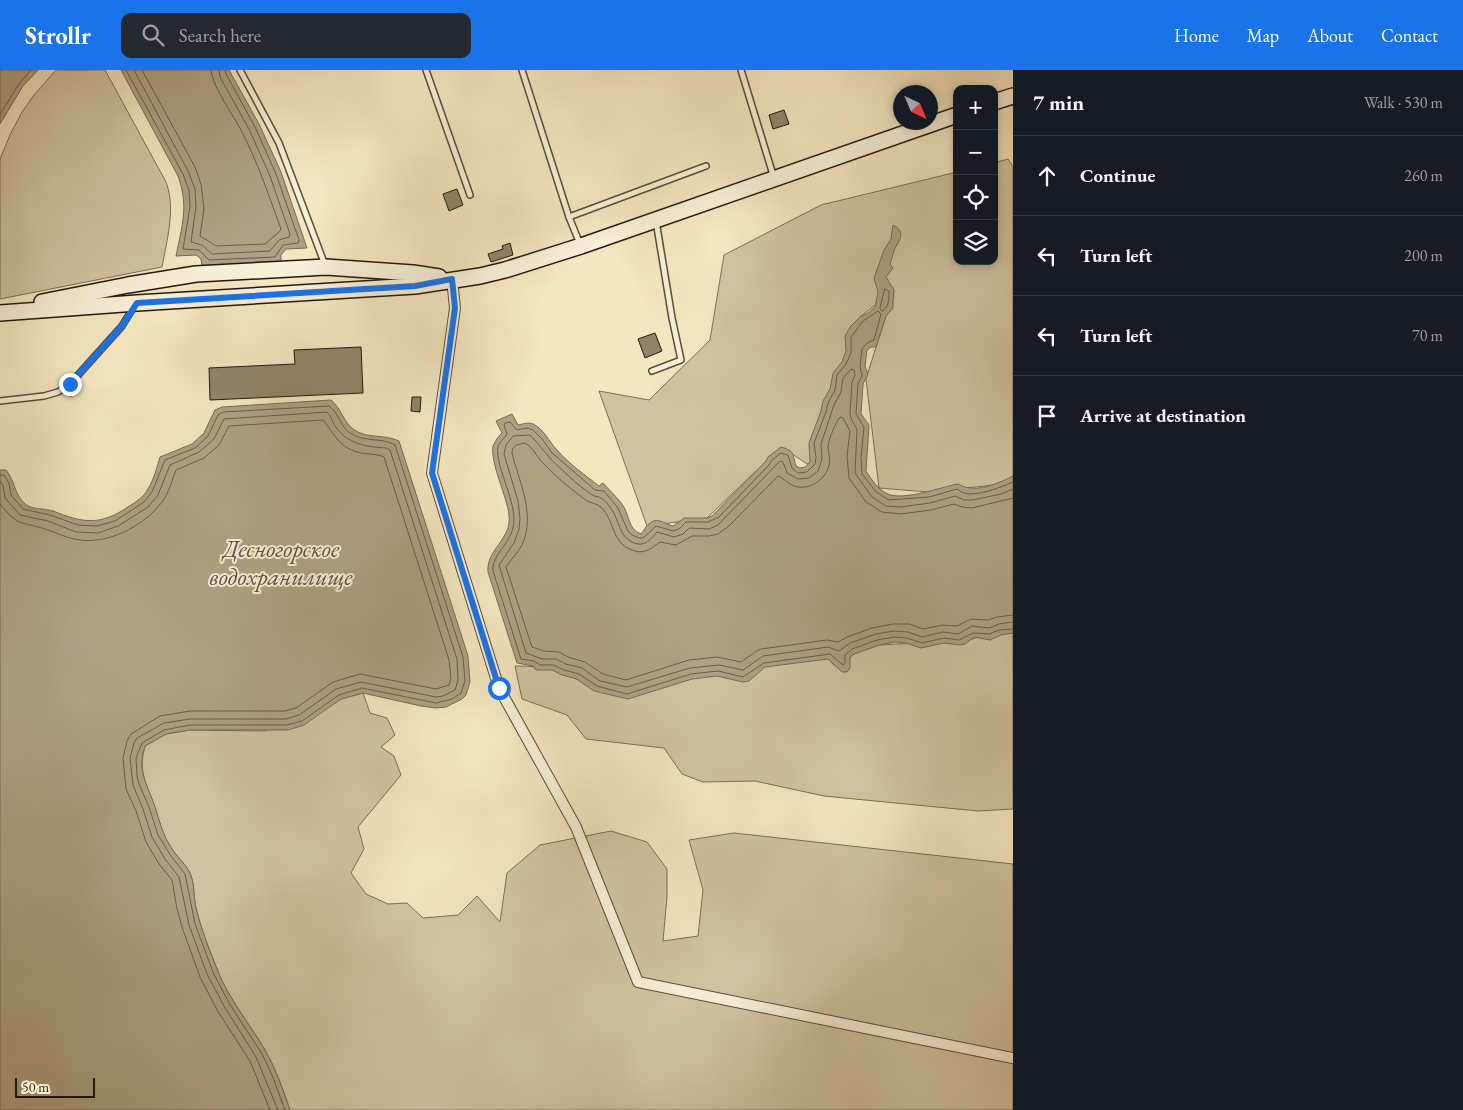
<!DOCTYPE html>
<meta charset="utf-8">
<style>
:root{--surface:#171b24;--page:#242831;--text:#f1f3f6;--muted:#9ea1a6;--line:#363941;--accent:#1a73e8}
body{margin:0;font-family:"EB Garamond",serif;background:var(--page);color:var(--text)}
.controls{position:absolute;right:15px;top:15px;display:grid;overflow:hidden;border-radius:10px;box-shadow:0 2px 8px #0003}
.controls button{width:45px;height:45px;display:grid;place-items:center;padding:0;border:0;border-bottom:1px solid var(--line);background:var(--surface);color:var(--text);font:25px sans-serif}
.compass{position:absolute;left:893px;top:15px;width:45px;height:45px;border-radius:50%;background:var(--surface);box-shadow:0 2px 8px #0003;rotate:136deg}
.scale{position:absolute;left:15px;bottom:12px;width:80px;box-sizing:border-box;padding-left:5px;border:2px solid #25170c;border-top:0;font-size:14px;line-height:18px;white-space:nowrap;color:#25170c;-webkit-text-stroke:4px #f8efd7;paint-order:stroke}
.stop{position:absolute;width:15px;height:15px;margin:-11px;border:4px solid #1a73e8;border-radius:50%;background:#fff}
.stop.end{background:#1a73e8;border-color:#fff;box-shadow:0 1px 5px #0008}
.list{margin:0;padding:0;list-style:none}
h2{display:flex;justify-content:space-between;align-items:center;height:65px;margin:0;padding:0 20px;font-size:21px}
h2 small{font-size:16px;font-weight:400;color:var(--muted)}
.list li{display:grid;grid-template-columns:32px 1fr auto;gap:15px;align-items:center;box-sizing:border-box;height:80px;padding:0 20px;border-top:1px solid var(--line)}
.list b{display:block;font-size:19px;white-space:nowrap}
.list em{font-size:16px;font-style:normal;color:var(--muted)}
.icon{flex:none;width:28px;height:28px;fill:none;stroke:currentColor;stroke-width:2;stroke-linecap:round;stroke-linejoin:round}
.map{position:relative;flex:none;width:1013px;height:1040px;overflow:hidden}
header{display:flex;align-items:center;gap:30px;box-sizing:border-box;height:70px;padding:0 25px;background:var(--accent);color:#fff}
header strong{font-size:24px}
nav{display:flex;gap:28px;margin-inline-start:auto;font-size:18px}
.search{width:350px;height:45px;background:var(--page);display:flex;align-items:center;gap:12px;box-sizing:border-box;padding:0 18px;border-radius:10px;color:var(--muted);font-size:19px}
main{display:flex}
aside{flex:1;background:var(--surface)}
.map>svg:first-child{display:block}
</style>
<header>
<strong>Strollr</strong>
<div class="search"><svg class="icon" aria-label="search" viewBox="0 0 24 24"><circle cx="10" cy="10" r="6"/><path d="M15 15l6 6"/></svg>Search here</div>
<nav><a>Home</a><a>Map</a><a>About</a><a>Contact</a></nav>
</header>
<main>
<div class="map">
<svg width="1013" height="1040" viewBox="0 0 1013 1040">
<rect width="100%" height="100%" fill="#f4e6c1"/>
<filter id="stains"><feTurbulence type="fractalNoise" baseFrequency=".004" numOctaves="4"/><feColorMatrix values="0 0 0 0 .2 0 0 0 0 .09 0 0 0 0 .02 0 0 0 .5 -.17"/></filter>
<radialGradient id="worn" r=".72"><stop offset=".6" stop-color="#630" stop-opacity="0"/><stop offset="1" stop-color="#630" stop-opacity=".3"/></radialGradient>
<g fill="#d1c3a2" stroke="#7b6d57">
<path d="M56 0H105L166 112C176 139 167 169 162 197L0 229V89L10 65 22 42 34 25Z"/>
<polygon points="1008,89 1013,97 1013,413 928,422 879,418 866,309 894,220 860,247 809,395 781,377 707,448 647,456 599,321 649,330 710,270 724,185 821,135 957,102 957,191 994,191 994,93"/>
<path d="M1013 563V739L978 741 824 726 755 711 703 712 682 704 664 678 586 669 567 645 522 629 515 596C540 596 565 599 585 615L770 585 828 589 835 596 854 584 879 575 969 570 979 567Z"/>
<path d="M363 623 370 643 387 648 395 665 381 677 394 686 401 705 358 757 364 779 351 803 366 824 388 834 407 833 423 848 458 845 477 826 500 852 507 803 540 775 611 761 647 772 667 799V827L663 871 698 866 703 820 689 770 734 763 1013 794V1040H290C283 1020 276 999 265 980 249 953 228 928 217 899 209 879 201 859 196 838 193 825 195 812 189 801 185 794 179 789 175 783 163 768 160 752 154 735 146 712 138 701 145 676L166 664 190 660 264 661 324 640 341 629Z"/>
</g>
<g fill="#aea083" stroke="#776953">
<polygon points="0,0 38,0 23,16 0,54"/>
<path d="M121 0H229L259 54 281 102 307 178 286 179 281 185V192L202 196 201 189 196 185 176 186C182 156 189 136 178 106Z"/>
<path d="M893 155C905 161 901 169 895 178 893 183 892 189 890 194L893 198 886 207 894 220 893 233V238L886 246 876 277H871L867 280 865 296 868 304 863 314 861 344 869 355 866 401C872 410 878 420 888 424 904 431 941 417 958 414 975 424 997 414 1013 406V563L1001 565 990 570 974 567 965 574 960 575 944 573 921 578 906 573 895 572 879 575 854 584 850 587V598L847 602H842L828 589 765 597 749 611 743 612 717 606 692 609 628 629 594 621 577 609 562 605 552 600H536L533 596 517 593 488 502C486 479 512 470 509 445 507 426 490 393 493 376 495 371 498 367 502 363L496 351 512 344 518 355C523 354 528 352 533 354 544 359 549 372 557 380 569 394 585 405 599 416L603 413C609 420 616 426 622 434 629 443 628 460 641 464 644 461 645 457 649 454 657 446 665 454 673 456L684 448H707L712 446 766 391 768 387 781 377C795 381 792 383 796 396L800 398 805 397 810 392 809 373 821 341 823 331 830 319 833 303 842 292 846 281 845 266 850 257 860 247 868 243 875 237 878 222 874 208 884 180 891 169Z"/>
<path d="M331 330C341 338 343 351 353 359 366 369 384 364 399 371L468 586 470 612 466 625 462 629 446 637 436 638 421 636 363 623 341 629 304 655 288 660H190L166 664 145 676C137 701 146 712 154 734 160 752 163 768 175 783 179 789 185 794 189 801 195 812 193 825 196 838 201 859 209 879 217 899 228 928 249 953 265 980 276 999 283 1020 290 1040H0V400H6C15 411 14 423 24 433 31 440 44 438 53 441 83 453 100 456 128 437 136 432 144 427 148 419 154 409 157 397 160 387L192 374 204 363 215 340 222 337Z"/>
</g>
<g fill="none" stroke-linecap="round" stroke-linejoin="round">
<g stroke="#6a5c48" stroke-width="1">
<polyline points="126,0 183,104 189,120 190,137 183,179 199,180 209,190 275,187 283,175 298,173 299,170 276,104 255,57 226,4 225,0"/>
<polyline points="134,0 188,101 195,119 196,137 191,172 202,175 212,184 270,181 279,170 289,167 290,164 270,106 249,59 220,7 219,0"/>
<path d="M142 0 195 97 201 114 204 139 200 166 216 176 265 174 280 161 281 159C269 126 258 93 242 62 234 46 212 16 211 0"/>
<polyline points="0,44 19,14 31,0"/>
<path d="M885 219 889 221C889 230 889 237 882 241L880 239Z"/>
<path d="M0 405H4L9 413 11 425 23 439 50 445 78 455 97 456 115 451 144 432 152 422 165 390 195 378 208 366 218 345 223 342 329 336C339 343 340 356 350 363 365 373 382 367 395 375L463 587 465 611 461 623 452 629 436 633 362 618 339 625 302 651 287 655H190L164 660 142 673 136 688 137 705 139 714 149 737 158 765 171 786 185 804 195 854 213 902 229 933 262 984 272 1005 285 1040"/>
<path d="M0 411 3 415 5 428 20 445 48 451 76 462 98 463 118 456 148 437 158 425 170 395 199 382 214 369 224 349 327 342C331 346 332 351 335 356 347 374 367 377 386 378L390 380 457 589 458 610 455 620 443 626 436 627 361 612 336 619 299 645 286 649H190L164 653 137 668 134 673 130 688 133 715 143 739 152 767 165 789 179 807 189 855 207 904 224 936 256 987 278 1040"/>
<path d="M1013 412C1002 417 976 427 964 423 961 422 959 420 957 419L929 427 889 430 876 422 862 404 861 387 864 357 856 344 858 314 862 306 860 296 862 279 867 273 874 270 881 244 878 241 863 251 851 267V283L846 294 837 305 835 320 828 333 826 342 814 373 816 387 815 394 807 402 798 403 792 398 788 385 781 383 772 390 769 395 719 447 708 452H686L679 459 673 461 656 456 643 468H639L632 465 628 461 618 438 604 421 595 420 565 394 552 383 542 369 533 360 527 358 517 360 510 352 505 353 504 355 507 364C504 369 499 372 498 377 495 394 514 428 514 449 514 474 491 483 493 501L521 589 534 591 540 595H554L564 600 579 604 597 616 627 624 691 604 718 601 743 607 764 593 830 584 843 595 845 593V585L852 579 877 570 894 567 907 568 922 573 944 568 959 570 973 563 989 564 999 560 1013 559"/>
<path d="M1013 419 1001 424 973 430H964L955 426 930 433 900 437 886 436 872 427 855 403 857 359 851 349 850 344 852 312 855 305 854 300 851 299 843 308 841 322 834 335 821 374 822 389 818 401 809 408 798 409 787 403 783 392 780 391 718 455 709 459 689 458 683 464 674 467 657 462C650 470 644 478 632 472 619 466 619 450 612 440 609 436 605 430 601 428 598 426 594 427 591 424 580 417 571 408 561 399 549 389 541 376 530 365L513 366 506 375 504 384 518 431 520 448 519 459 514 473 499 495 526 583 542 589H556L566 594 582 598 600 611 627 617 690 598 719 595 743 600 763 586 828 577 839 581 850 573 876 564 894 561 908 562 922 567 943 562 958 564 972 556 989 558 999 554 1013 552"/>
<path d="M1013 428 972 438 962 437 954 434 931 440 901 444 882 442 866 432 849 408 847 386 850 361 843 348 840 347C836 352 829 368 828 376 828 383 831 389 829 396 825 410 809 421 794 416 788 414 784 408 778 406L729 456 718 464 709 466H692L676 475 660 472C651 479 643 485 632 480 610 473 615 446 598 435 594 433 590 433 587 431 572 420 555 406 543 393 536 386 533 377 525 373 519 374 512 375 512 383 519 412 536 444 522 475 518 483 511 489 506 497L532 577 544 581 559 582 568 587 585 592 603 604 626 610 689 590 717 587 741 592 755 582 761 579 827 570 838 572 847 567 872 558 893 554H909L923 559 943 555 957 556 971 549 988 550 997 547 1013 545"/>
<path d="M0 434C19 457 19 451 45 459 55 462 64 467 74 469 106 476 143 457 162 432 169 423 172 410 176 400L204 388 219 375 229 356 323 350C335 364 338 378 361 383 368 384 378 384 384 387L449 590 451 608 449 615 436 619 360 604 333 612 296 638 285 641H190L160 646 131 664 127 671 123 688 126 719 136 741 146 772 159 794 172 810 177 839 182 857 200 907 217 940 250 991 270 1040"/>
</g>
</g>
<g fill="#91836a" stroke="#25170c">
<polygon points="784,40 789,54 773,59 769,45"/>
<polygon points="457,119 463,135 449,141 443,124"/>
<polygon points="510,173 513,185 491,192 488,184 503,179 502,176"/>
<polygon points="655,263 662,281 645,288 638,269"/>
<polygon points="361,277 363,323 210,330 209,298 295,294 294,280"/>
<polygon points="412,327 421,327 420,342 411,341"/>
</g>
<g fill="none" stroke-linecap="round" stroke-linejoin="round">
<defs>
<g id="lane">
<polyline points="240,0 279,73 325,195"/>
<polyline points="426,0 470,125"/>
<polyline points="522,0 569,147 580,174"/>
<polyline points="741,0 774,108"/>
<polyline points="569,147 706,96"/>
<polyline points="652,301 681,290 672,248 656,151"/>
<polyline points="0,331 44,326 58,322 70,314 122,256 135,235"/>
</g>
<polyline id="street" points="452,209 455,238 432,403 499,618 576,757 638,912 1013,988"/>
<g id="secondary">
<polyline points="994,32 1013,26"/>
<polyline points="42,232 128,215 196,204 326,197 413,203 439,207"/>
<polyline points="0,243 137,233 415,216 480,206 505,200 581,176 957,45"/>
</g>
</defs>
<use href="#lane" stroke="#594b39" stroke-width="8"/>
<use href="#street" stroke="#594b39" stroke-width="12"/>
<use href="#secondary" stroke="#25170c" stroke-width="18"/>
<use href="#lane" stroke="#f8efd7" stroke-width="5"/>
<use href="#street" stroke="#f8efd7" stroke-width="10"/>
<use href="#secondary" stroke="#f8efd7" stroke-width="15"/>
</g>
<g fill="none" stroke-linecap="round" stroke-linejoin="round">
<polyline stroke="#1a73e8" stroke-width="6" points="70,314 122,256 137,233 415,216 452,209 455,238 432,403 499,618"/>
</g>
<g text-anchor="middle" stroke-width="4" stroke-linejoin="round" paint-order="stroke">
<g font-size="24" font-style="italic" fill="#5c4e3c" stroke="#f8efd7">
<text x="281" y="487">Десногорское<tspan x="281" dy="28">водохранилище</tspan></text>
</g>
</g>
<rect width="100%" height="100%" filter="url(#stains)"/>
<rect width="100%" height="100%" fill="url(#worn)"/>
</svg>
<div class="controls">
<button>+</button>
<button>−</button>
<button><svg class="icon" aria-label="locate" viewBox="0 0 24 24"><circle cx="12" cy="12" r="6"/><path d="M12 2v4M12 18v4M2 12h4M18 12h4"/></svg></button>
<button><svg class="icon" aria-label="layers" viewBox="0 0 24 24"><path d="M12 4l9 5-9 5-9-5zM3 14l9 5 9-5"/></svg></button>
</div>
<svg class="compass" viewBox="-18 -18 36 36"><path d="M0-13l5 13h-10z" fill="#e53935"/><path d="M0 13l5-13h-10z" fill="#9ea1a6"/></svg>
<div class="scale">50 m</div>
<div class="stop" style="left:499px;top:618px"></div>
<div class="stop end" style="left:70px;top:314px"></div>
</div>
<aside>
<h2>7 min<small>Walk · 530 m</small></h2>
<ul class="list">
<li><svg class="icon" aria-label="ahead" viewBox="0 0 24 24"><path d="M12 20V5M6 11l6-6 6 6"/></svg><div><b>Continue</b></div><em>260 m</em></li>
<li><svg class="icon" aria-label="left" viewBox="0 0 24 24"><path d="M17 20v-9H6M10 6l-5 5 5 5"/></svg><div><b>Turn left</b></div><em>200 m</em></li>
<li><svg class="icon" aria-label="left" viewBox="0 0 24 24"><path d="M17 20v-9H6M10 6l-5 5 5 5"/></svg><div><b>Turn left</b></div><em>70 m</em></li>
<li><svg class="icon" aria-label="arrive" viewBox="0 0 24 24"><path d="M6 21V4h12l-3 4 3 4H6"/></svg><div><b>Arrive at destination</b></div></li>
</ul>
</aside>
</main>
